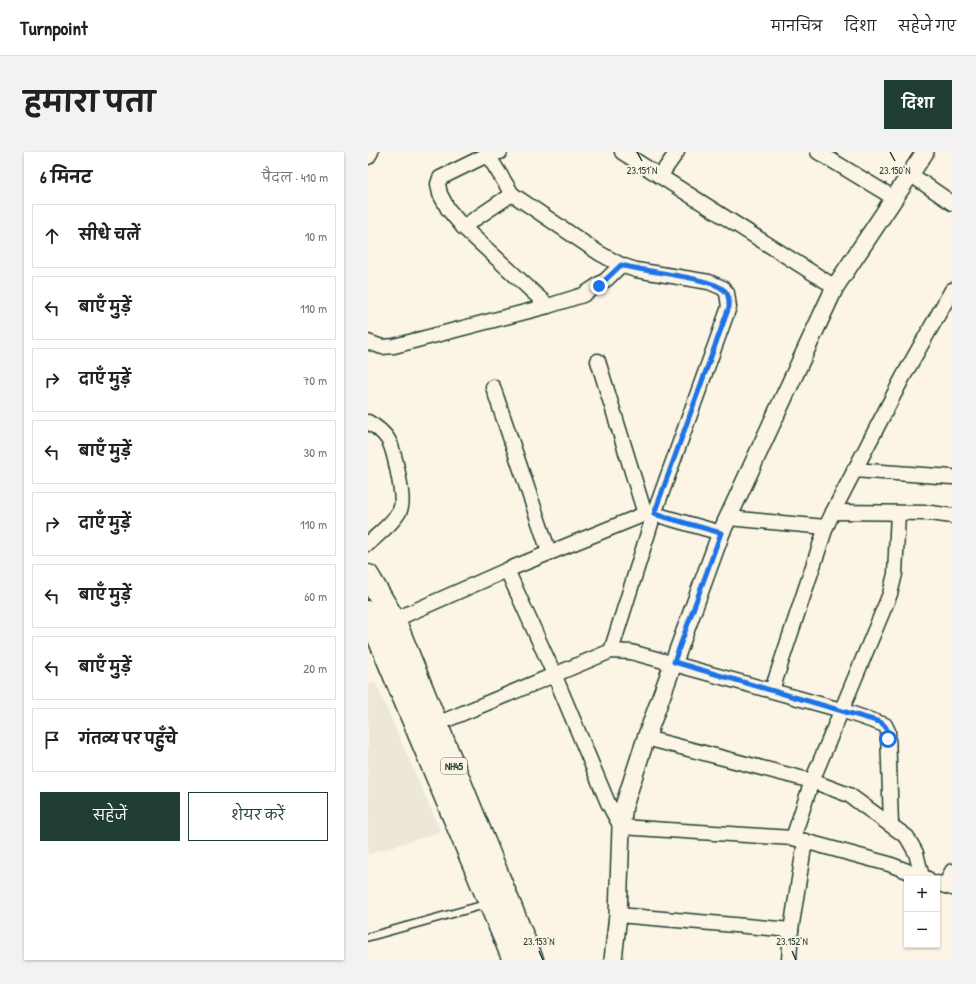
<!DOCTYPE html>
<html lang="hi">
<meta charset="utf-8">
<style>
:root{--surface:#fff;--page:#f2f2f2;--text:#202124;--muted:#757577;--line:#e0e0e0;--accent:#1f3d34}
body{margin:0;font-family:"Patrick Hand","Playpen Sans Deva",sans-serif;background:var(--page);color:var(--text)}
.controls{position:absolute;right:12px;bottom:12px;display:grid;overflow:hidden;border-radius:0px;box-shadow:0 1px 3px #0004}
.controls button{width:36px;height:36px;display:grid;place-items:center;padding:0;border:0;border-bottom:1px solid var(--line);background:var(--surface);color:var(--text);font:20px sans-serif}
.stop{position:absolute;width:12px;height:12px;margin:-9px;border:3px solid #1a73e8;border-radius:50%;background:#fff}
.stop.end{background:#1a73e8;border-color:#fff;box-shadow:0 1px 4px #0008}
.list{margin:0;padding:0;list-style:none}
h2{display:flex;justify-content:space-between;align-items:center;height:52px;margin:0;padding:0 16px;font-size:17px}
h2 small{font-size:13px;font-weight:400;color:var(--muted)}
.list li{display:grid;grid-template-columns:26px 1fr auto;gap:12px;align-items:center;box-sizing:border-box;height:64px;margin:0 8px 8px;padding:0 8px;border:1px solid var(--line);border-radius:0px}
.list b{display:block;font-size:15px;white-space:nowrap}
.list em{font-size:13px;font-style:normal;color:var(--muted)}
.actions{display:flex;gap:8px;padding:12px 16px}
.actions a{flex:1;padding:9px 0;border:1px solid var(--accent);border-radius:0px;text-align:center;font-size:14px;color:var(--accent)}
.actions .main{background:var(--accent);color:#fff}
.icon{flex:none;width:22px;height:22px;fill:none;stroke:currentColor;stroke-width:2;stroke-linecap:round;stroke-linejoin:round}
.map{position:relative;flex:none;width:584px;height:808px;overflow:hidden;border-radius:0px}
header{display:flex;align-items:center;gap:24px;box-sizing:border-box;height:56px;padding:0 20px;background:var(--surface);border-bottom:1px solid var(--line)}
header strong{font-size:19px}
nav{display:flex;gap:22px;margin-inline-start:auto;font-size:14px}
.intro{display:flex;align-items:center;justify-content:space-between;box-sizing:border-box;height:96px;padding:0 24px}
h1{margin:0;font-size:28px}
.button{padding:10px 18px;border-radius:0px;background:var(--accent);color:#fff;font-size:14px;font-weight:700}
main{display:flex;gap:24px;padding:0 24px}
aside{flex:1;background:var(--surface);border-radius:0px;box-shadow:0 1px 3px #0004}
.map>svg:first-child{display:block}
</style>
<header>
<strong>Turnpoint</strong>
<nav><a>मानचित्र</a><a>दिशा</a><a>सहेजे गए</a></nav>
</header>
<div class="intro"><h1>हमारा पता</h1><a class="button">दिशा</a></div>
<main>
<aside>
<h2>6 मिनट<small>पैदल · 410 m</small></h2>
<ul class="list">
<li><svg class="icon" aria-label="ahead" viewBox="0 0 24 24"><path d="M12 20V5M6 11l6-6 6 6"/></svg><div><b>सीधे चलें</b></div><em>10 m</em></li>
<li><svg class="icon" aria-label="left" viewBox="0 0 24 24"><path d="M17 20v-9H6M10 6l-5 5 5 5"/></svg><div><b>बाएँ मुड़ें</b></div><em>110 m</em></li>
<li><svg class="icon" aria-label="right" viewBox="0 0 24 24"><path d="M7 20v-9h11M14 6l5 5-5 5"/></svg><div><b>दाएँ मुड़ें</b></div><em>70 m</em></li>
<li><svg class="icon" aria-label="left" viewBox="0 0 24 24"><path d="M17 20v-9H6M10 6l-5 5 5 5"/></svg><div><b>बाएँ मुड़ें</b></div><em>30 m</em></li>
<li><svg class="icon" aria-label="right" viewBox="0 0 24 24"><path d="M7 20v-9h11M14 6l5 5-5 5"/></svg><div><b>दाएँ मुड़ें</b></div><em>110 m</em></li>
<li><svg class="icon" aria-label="left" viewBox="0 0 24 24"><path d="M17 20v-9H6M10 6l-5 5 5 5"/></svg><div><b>बाएँ मुड़ें</b></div><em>60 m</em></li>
<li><svg class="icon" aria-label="left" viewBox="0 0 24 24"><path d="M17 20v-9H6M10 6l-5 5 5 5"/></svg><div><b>बाएँ मुड़ें</b></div><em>20 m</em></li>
<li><svg class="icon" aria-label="arrive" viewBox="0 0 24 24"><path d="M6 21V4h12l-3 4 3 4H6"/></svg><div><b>गंतव्य पर पहुँचे</b></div></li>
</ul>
<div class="actions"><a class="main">सहेजें</a><a>शेयर करें</a></div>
</aside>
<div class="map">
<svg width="584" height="808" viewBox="0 0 584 808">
<rect width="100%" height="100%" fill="#fcf5e5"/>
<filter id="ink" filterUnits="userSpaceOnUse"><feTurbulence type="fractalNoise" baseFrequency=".025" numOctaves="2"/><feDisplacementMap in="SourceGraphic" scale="8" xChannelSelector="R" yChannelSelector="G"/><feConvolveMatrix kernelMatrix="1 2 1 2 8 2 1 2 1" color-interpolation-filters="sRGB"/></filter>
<g filter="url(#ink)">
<polygon fill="#ece7d8" points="0,531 8,532 73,680 0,702"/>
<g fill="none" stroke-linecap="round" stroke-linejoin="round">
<defs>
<polyline id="service" points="0,785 119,752"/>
<g id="minor">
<polyline points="118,0 144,42 231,101 253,113 268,118 341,130 355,136 359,141 361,155 286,362 243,499"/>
<polyline points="132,0 119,3 72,26 70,32 72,42 80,57 95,75 180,154"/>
<polyline points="254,0 467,135"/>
<polyline points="450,0 526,46"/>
<polyline points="0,5 3,0"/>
<polyline points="542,22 584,51"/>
<polyline points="292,24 309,0"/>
<polyline points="95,75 144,42"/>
<polyline points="0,190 14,195 26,194 180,154 215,143 239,127 253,113"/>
<polyline points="230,209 277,362"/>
<polyline points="125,235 181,400"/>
<path d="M0 270C7 274 14 279 19 286 26 295 36 344 33 355 31 366 8 384 0 392"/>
<polyline points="486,318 584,325"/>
<polyline points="465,360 563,361 584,364"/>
<polyline points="360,366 458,375"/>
<polyline points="139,418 186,522 240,651 253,675 425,686 521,712 560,727"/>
<polyline points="19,471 139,418 277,362 286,362 353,381"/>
<polyline points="404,538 458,375 465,360 535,225 584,138"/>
<polyline points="69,572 243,499 263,500 473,558 517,573 520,579 523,673"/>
<polyline points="278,586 444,629 481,643 539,685 548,701 554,725"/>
<polyline points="425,686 444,629 522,442 527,422 530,361"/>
<polyline points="569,731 584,736"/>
<polyline points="577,734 584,719"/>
<polyline points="250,763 423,778"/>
<polyline points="421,808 423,778 437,689"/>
</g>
<polyline id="tertiary" points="245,808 250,763 253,675 256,654 278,586 353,381 467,135 557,0"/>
<g id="trunk">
<polyline points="0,424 26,468 164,808"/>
<polyline points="0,460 146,808"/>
</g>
</defs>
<use href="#service" stroke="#1f3d34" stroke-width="10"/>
<use href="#minor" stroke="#1f3d34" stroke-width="17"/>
<use href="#tertiary" stroke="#1f3d34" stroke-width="20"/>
<use href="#trunk" stroke="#1f3d34" stroke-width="25"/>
<use href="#service" stroke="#fcf5e5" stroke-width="7"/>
<use href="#minor" stroke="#fcf5e5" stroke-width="14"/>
<use href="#tertiary" stroke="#fcf5e5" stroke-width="17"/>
<use href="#trunk" stroke="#fcf5e5" stroke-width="22"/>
</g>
</g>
<g fill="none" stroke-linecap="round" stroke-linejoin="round" filter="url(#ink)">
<path stroke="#1a73e8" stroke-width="5" d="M231 134 253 113C276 120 342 125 356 138 361 142 361 148 361 155L286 362 353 381 306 510 512 570C519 574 520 579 520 587"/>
</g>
<path fill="none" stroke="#1f3d34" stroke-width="1.5" d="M269 0 274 9M522 0 527 9M171 799 175 808M424 799 428 808"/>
<g text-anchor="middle" stroke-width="4" stroke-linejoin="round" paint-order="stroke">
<rect fill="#fcf5e5" stroke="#617469" stroke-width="1" x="73" y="606" width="26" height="16" rx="3"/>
<g font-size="10" font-weight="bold" fill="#1f3d34">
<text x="86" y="618">NH45</text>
</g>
</g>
<g font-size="10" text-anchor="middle" fill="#1f3d34" stroke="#fcf5e5" stroke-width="4" stroke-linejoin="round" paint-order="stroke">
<text x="274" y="22">23.151°N</text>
<text x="527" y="22">23.150°N</text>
<text x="171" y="793">23.153°N</text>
<text x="424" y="793">23.152°N</text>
</g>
</svg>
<div class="controls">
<button>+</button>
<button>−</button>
</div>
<div class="stop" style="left:520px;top:587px"></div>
<div class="stop end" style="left:231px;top:134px"></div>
</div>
</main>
